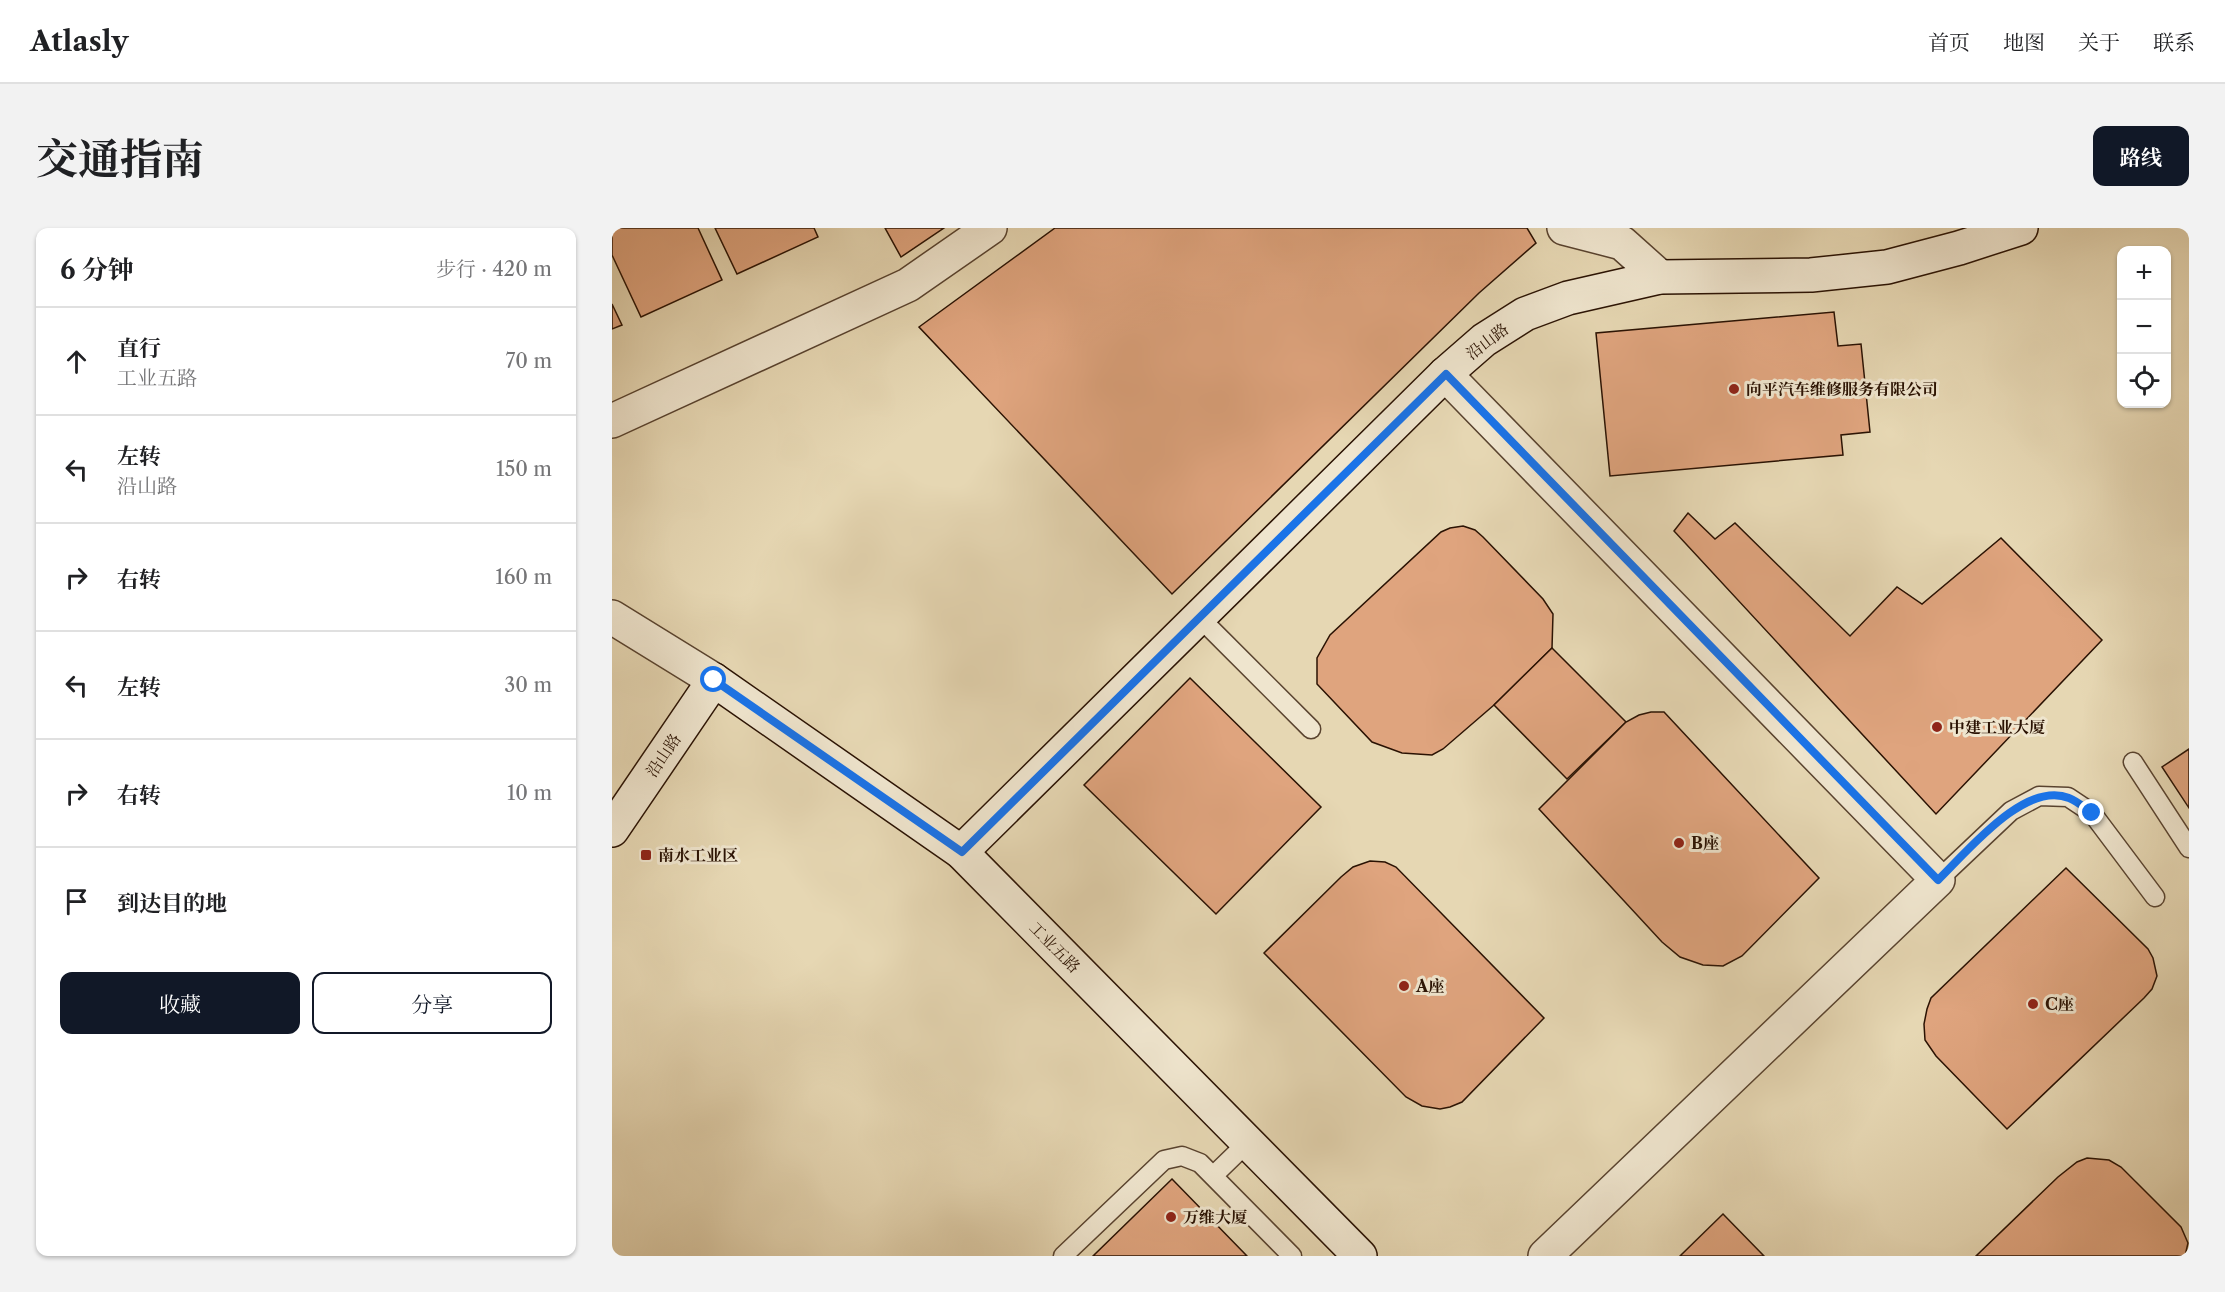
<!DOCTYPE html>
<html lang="zh">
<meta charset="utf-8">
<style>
:root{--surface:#fff;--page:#f2f2f2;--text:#202124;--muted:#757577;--line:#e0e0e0;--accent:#111827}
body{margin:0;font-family:"Libre Caslon Text","Noto Serif SC",serif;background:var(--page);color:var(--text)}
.controls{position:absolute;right:18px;top:18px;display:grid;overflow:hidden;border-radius:12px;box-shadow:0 2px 4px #0004}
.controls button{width:54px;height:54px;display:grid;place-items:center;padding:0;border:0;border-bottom:2px solid var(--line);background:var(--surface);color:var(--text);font:30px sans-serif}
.stop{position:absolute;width:18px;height:18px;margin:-14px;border:4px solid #1a73e8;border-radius:50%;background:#fff}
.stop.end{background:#1a73e8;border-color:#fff;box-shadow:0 2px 6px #0008}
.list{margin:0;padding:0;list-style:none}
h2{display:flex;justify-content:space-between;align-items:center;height:78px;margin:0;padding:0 24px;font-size:26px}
h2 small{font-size:20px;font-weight:400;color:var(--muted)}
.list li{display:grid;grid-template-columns:39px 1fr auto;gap:18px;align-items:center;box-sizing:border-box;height:108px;padding:0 24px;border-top:2px solid var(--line)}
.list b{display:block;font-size:22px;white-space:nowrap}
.list p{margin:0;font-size:20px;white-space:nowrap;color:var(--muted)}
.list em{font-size:20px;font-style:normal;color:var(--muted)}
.actions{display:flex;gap:12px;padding:18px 24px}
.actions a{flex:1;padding:14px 0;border:2px solid var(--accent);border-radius:12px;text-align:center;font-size:21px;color:var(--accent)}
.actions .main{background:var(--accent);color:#fff}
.icon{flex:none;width:33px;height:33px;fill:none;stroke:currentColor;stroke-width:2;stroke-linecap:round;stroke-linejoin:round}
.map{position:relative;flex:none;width:1577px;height:1028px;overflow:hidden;border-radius:12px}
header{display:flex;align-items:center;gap:36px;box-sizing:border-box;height:84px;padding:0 30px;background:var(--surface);border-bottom:2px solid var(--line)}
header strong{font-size:28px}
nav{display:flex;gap:33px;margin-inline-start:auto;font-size:21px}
.intro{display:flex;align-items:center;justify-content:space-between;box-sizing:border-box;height:144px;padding:0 36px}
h1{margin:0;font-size:42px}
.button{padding:15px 27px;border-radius:12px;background:var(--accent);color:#fff;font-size:21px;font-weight:700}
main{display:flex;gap:36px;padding:0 36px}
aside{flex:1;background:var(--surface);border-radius:12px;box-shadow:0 2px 4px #0004}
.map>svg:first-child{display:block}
</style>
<header>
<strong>Atlasly</strong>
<nav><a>首页</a><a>地图</a><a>关于</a><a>联系</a></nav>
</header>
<div class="intro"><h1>交通指南</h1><a class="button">路线</a></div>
<main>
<aside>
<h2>6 分钟<small>步行 · 420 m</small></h2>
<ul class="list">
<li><svg class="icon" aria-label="ahead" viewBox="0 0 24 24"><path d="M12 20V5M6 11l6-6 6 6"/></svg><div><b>直行</b><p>工业五路</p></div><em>70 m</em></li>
<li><svg class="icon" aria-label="left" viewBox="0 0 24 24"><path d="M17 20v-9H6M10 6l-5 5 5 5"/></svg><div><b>左转</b><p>沿山路</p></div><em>150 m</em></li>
<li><svg class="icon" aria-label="right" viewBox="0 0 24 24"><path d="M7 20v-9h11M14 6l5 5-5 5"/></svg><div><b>右转</b></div><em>160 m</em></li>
<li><svg class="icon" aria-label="left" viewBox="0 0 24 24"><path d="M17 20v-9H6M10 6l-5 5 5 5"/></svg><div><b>左转</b></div><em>30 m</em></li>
<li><svg class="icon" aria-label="right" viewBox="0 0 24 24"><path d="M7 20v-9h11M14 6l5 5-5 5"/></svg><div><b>右转</b></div><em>10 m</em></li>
<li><svg class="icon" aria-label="arrive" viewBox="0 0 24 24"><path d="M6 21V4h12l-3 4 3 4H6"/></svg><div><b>到达目的地</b></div></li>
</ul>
<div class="actions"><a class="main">收藏</a><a>分享</a></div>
</aside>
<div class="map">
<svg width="1577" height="1028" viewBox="0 0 1577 1028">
<rect width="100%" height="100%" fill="#e6d7b3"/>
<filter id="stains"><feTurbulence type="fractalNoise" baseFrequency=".00333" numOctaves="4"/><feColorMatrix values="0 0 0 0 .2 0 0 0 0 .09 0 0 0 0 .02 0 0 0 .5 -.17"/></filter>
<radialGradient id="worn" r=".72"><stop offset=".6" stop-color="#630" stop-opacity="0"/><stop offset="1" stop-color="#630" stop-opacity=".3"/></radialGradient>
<g fill="#dfa47e" stroke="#2a1203" stroke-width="1.5">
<polygon points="0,0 86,0 110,52 29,89 0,27"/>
<polygon points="103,0 202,0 206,9 125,46"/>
<polygon points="273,0 332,0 289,29"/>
<polygon points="443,0 915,0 924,15 867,65 560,366 307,99"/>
<polygon points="0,76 10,97 0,101"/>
<polygon points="1222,84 1226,118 1249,116 1258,204 1229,207 1231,227 998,248 984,105"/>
<polygon points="1076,285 1103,311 1123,295 1238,408 1285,359 1310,376 1389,310 1490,412 1324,586 1062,303"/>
<polygon points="851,298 863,302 871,309 931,371 941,386 940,420 882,477 831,521 820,527 790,525 760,514 705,456 705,430 718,407 829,304 838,300"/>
<polygon points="940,420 1014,494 955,551 882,477"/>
<polygon points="578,450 709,579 604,686 472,557"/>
<polygon points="1039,484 1052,484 1207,650 1130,728 1111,738 1091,737 1068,729 1050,714 927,581 1014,494 1027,487"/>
<polygon points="1577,521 1577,580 1550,539"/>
<polygon points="758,633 773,634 784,639 932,790 850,874 838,879 828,881 810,878 794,869 652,725 729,649 741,639"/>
<polygon points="1454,640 1536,721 1541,730 1545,748 1540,761 1532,770 1395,901 1324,828 1313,812 1312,796 1315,781 1319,770"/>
<polygon points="1475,930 1497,932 1509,939 1569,999 1576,1015 1573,1028 1364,1028 1446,949 1465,934"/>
<polygon points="560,951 635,1028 481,1028"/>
<polygon points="1111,986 1152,1028 1068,1028"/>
</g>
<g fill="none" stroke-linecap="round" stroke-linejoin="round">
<defs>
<g id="lane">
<polyline points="587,389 699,501"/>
<polyline points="1521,534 1577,620"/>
<polyline points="1326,652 1399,583 1427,568 1456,569 1480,585 1543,669"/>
<polyline points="602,947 636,914"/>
<polyline points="451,1028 552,932 570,928 588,935 680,1028"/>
</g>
<g id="street">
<polyline points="952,0 1010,15 1048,49"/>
<polyline points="833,146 1326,652 933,1028"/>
<polyline points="0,193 296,57 378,0"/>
<polyline points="0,389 102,452"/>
</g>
<g id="secondary">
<polyline points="0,602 102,452 349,624 748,1028"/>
<polyline points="349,624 833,146 872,112 913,86 956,70 1048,49 1199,47 1275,39 1347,20 1409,0"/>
</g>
</defs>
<use href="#lane" stroke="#59432f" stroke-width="21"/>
<use href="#street" stroke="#59432f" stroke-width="36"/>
<use href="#secondary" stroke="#2a1203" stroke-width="36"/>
<use href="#lane" stroke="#efe5ce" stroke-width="18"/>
<use href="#street" stroke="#efe5ce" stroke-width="33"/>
<use href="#secondary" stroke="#efe5ce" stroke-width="33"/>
</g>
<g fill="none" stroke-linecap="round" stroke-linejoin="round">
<path stroke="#1a73e8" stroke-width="8" d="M102 452 350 624 834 146 1326 652C1355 624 1413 552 1457 570 1465 573 1473 580 1480 585"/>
</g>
<g fill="#8f2418" stroke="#efe5ce" stroke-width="2">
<circle cx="1122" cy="161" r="6"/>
<circle cx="1325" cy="499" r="6"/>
<circle cx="1067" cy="615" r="6"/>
<rect x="28" y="621" width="12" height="12" rx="3"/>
<circle cx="792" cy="758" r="6"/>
<circle cx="1421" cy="776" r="6"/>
<circle cx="559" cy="989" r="6"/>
</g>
<g text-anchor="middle" stroke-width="6" stroke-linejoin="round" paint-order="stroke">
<g font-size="16" fill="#2a1203" stroke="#efe5ce">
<text transform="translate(875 113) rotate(-37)" y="6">沿山路</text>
<text transform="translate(51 527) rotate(-56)" y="6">沿山路</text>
<text transform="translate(443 719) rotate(45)" y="6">工业五路</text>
</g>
<g font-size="16" font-weight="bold" fill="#2a1203" stroke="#efe5ce" text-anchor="start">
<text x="1134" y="167">向平汽车维修服务有限公司</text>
<text x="1337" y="505">中建工业大厦</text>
<text x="1079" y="621">B座</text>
<text x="46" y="633">南水工业区</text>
<text x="804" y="764">A座</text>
<text x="1433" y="782">C座</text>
<text x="571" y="995">万维大厦</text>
</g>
</g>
<rect width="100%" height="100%" filter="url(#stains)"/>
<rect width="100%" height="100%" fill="url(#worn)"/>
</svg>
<div class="controls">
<button>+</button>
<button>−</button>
<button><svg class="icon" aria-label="locate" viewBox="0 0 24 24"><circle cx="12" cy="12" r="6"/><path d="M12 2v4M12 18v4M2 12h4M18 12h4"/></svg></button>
</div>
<div class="stop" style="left:102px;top:452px"></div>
<div class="stop end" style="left:1480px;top:585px"></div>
</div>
</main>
